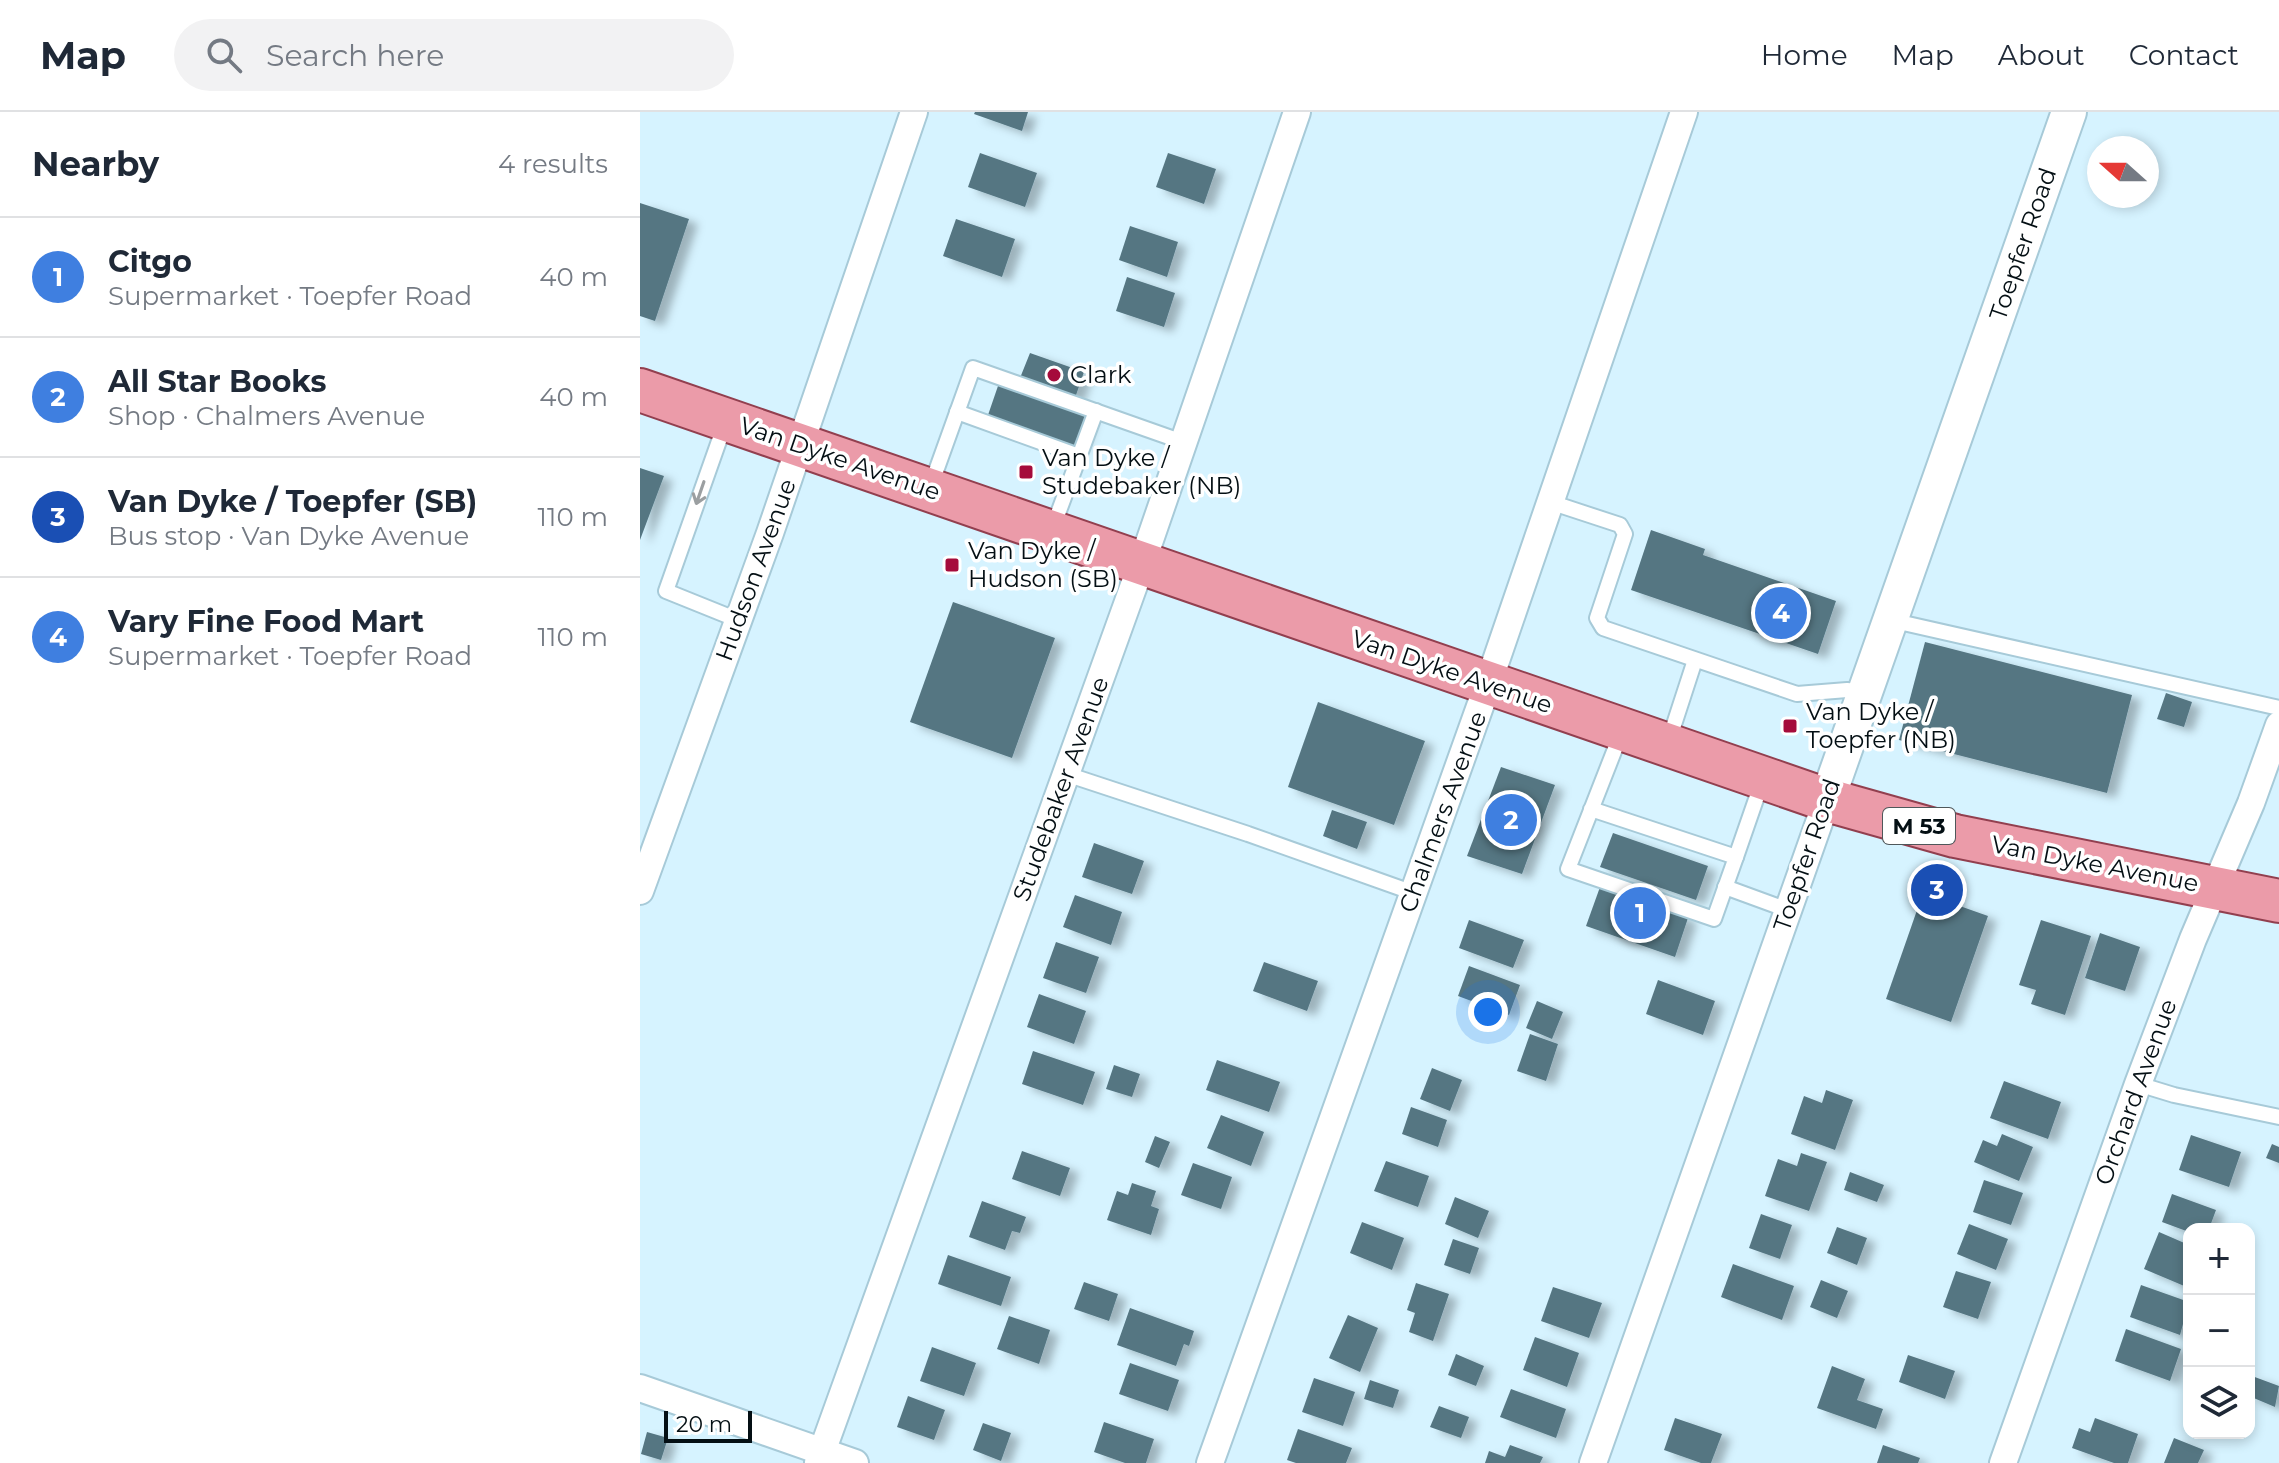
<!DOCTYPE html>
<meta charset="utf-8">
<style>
:root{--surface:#fff;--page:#f2f2f3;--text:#1f2937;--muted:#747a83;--line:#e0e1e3;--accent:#0f766e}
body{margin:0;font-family:Montserrat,sans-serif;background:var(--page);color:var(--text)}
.controls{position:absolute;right:24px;bottom:24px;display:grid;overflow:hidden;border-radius:16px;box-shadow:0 4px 12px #0003}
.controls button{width:72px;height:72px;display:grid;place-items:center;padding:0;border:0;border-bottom:2px solid var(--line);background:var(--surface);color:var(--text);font:40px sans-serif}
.compass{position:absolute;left:1447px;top:24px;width:72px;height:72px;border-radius:50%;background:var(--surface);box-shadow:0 4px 12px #0003;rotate:291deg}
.scale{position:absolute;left:24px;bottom:20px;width:88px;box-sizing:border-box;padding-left:8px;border:4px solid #040f14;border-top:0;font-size:22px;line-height:28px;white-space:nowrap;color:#040f14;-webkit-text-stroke:6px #fff;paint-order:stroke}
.you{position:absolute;left:848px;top:900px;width:28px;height:28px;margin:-20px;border:6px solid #fff;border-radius:50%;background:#1a73e8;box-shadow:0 0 0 12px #1a73e833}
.badge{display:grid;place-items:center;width:52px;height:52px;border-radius:50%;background:var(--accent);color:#fff;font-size:26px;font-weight:700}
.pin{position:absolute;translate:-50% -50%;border:4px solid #fff;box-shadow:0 2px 8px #0006}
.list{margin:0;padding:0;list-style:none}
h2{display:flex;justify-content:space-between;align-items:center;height:104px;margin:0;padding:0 32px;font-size:34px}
h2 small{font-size:26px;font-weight:400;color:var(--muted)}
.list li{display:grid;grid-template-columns:52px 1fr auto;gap:24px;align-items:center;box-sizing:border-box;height:120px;padding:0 32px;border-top:2px solid var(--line)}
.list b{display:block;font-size:30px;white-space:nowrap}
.list p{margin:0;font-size:26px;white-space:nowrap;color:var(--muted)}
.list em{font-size:26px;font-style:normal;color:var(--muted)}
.icon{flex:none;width:44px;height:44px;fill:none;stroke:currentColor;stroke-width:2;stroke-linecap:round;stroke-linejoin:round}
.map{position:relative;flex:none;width:1639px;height:1351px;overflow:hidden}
header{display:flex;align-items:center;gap:48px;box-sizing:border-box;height:112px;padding:0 40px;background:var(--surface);border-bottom:2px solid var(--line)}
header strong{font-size:38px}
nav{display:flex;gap:44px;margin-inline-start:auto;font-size:28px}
.search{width:560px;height:72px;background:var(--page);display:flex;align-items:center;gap:20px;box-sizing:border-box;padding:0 28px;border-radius:44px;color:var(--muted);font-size:30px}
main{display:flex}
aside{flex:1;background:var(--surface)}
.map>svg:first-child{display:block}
</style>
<header>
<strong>Map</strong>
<div class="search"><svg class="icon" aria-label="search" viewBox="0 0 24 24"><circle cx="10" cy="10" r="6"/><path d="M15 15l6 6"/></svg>Search here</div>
<nav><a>Home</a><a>Map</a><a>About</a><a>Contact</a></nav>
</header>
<main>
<aside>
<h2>Nearby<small>4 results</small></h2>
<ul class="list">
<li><span class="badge" style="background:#3f7fe0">1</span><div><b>Citgo</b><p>Supermarket · Toepfer Road</p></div><em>40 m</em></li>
<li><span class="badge" style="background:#3f7fe0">2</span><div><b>All Star Books</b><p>Shop · Chalmers Avenue</p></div><em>40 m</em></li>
<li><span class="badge" style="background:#1a4fb4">3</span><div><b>Van Dyke / Toepfer (SB)</b><p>Bus stop · Van Dyke Avenue</p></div><em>110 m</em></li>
<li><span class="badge" style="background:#3f7fe0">4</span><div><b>Vary Fine Food Mart</b><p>Supermarket · Toepfer Road</p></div><em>110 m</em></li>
</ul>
</aside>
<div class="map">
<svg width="1639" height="1351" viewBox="0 0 1639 1351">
<defs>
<filter id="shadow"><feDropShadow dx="9" dy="5" stdDeviation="4" flood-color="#0004"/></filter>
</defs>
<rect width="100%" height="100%" fill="#d6f3ff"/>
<g fill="#557682" filter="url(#shadow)">
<polygon points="335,0 388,0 382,19 334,2"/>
<polygon points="340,41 397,61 385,95 328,75"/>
<polygon points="528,41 576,57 564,92 516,75"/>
<polygon points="0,91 49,107 15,209 0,204"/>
<polygon points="316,107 375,127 362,165 303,144"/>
<polygon points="490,114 538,130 527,165 479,148"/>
<polygon points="487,165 535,181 524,215 476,199"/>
<polygon points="390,241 444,260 435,286 380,266"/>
<polygon points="359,271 448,305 437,336 348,303"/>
<polygon points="0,356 24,364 0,428"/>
<polygon points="1011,418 1065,437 1063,443 1196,489 1178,542 991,478"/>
<polygon points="313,490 415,526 372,646 270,610"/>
<polygon points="1285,530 1492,583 1467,681 1259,628"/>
<polygon points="1526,581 1552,590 1544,615 1517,607"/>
<polygon points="678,590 785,629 754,713 648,675"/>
<polygon points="861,655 915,673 882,762 827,744"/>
<polygon points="692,698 727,710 717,737 683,724"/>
<polygon points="973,721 1068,754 1056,788 960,755"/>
<polygon points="454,731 504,749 492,782 442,765"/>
<polygon points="960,775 1048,806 1035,845 946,814"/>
<polygon points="1283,781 1348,804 1311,910 1246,887"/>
<polygon points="435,783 482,800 471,833 423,815"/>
<polygon points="829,808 884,828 873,856 819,836"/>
<polygon points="1401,808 1451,824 1425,903 1391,892 1396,878 1379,873"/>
<polygon points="1460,821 1500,835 1485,879 1445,866"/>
<polygon points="416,830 459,845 446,881 403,866"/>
<polygon points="624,850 678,869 667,899 613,879"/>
<polygon points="829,854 880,873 869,903 818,884"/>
<polygon points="1018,868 1075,889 1063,923 1006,902"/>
<polygon points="399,882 446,899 434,932 387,915"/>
<polygon points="897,889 923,900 912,927 886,916"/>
<polygon points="890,922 918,932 906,969 877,959"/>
<polygon points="393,939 455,960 443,993 382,972"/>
<polygon points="577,948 640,970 629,1000 566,978"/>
<polygon points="474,953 500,962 492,985 466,977"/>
<polygon points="792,956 822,968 810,999 780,987"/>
<polygon points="1364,969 1421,990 1408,1027 1350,1006"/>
<polygon points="1186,978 1213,988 1195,1038 1151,1022 1164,984 1182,991"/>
<polygon points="771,995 807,1008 798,1035 762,1022"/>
<polygon points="581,1003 624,1020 611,1054 567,1036"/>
<polygon points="1362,1022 1393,1035 1379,1069 1334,1050 1343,1028 1357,1034"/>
<polygon points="1551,1023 1601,1040 1589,1075 1539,1058"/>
<polygon points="515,1024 530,1030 519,1056 505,1050"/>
<polygon points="1632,1032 1639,1035 1639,1051 1626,1046"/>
<polygon points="382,1039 430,1056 420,1084 372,1067"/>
<polygon points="1161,1041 1187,1050 1169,1099 1125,1084 1138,1047 1157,1054"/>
<polygon points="746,1049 789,1064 778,1095 734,1079"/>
<polygon points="553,1051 592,1065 581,1097 541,1083"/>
<polygon points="1210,1060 1244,1073 1237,1090 1204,1078"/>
<polygon points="1344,1068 1383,1081 1371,1113 1333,1100"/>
<polygon points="492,1071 516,1079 511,1094 519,1097 511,1123 467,1108 477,1079 488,1083"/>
<polygon points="1532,1082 1576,1098 1569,1117 1549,1117 1549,1120 1522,1110"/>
<polygon points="815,1085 849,1099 838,1126 805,1112"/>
<polygon points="342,1089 386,1105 380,1121 372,1119 365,1138 329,1125"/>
<polygon points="1121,1102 1152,1113 1140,1147 1109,1136"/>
<polygon points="722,1110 764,1126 752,1158 710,1141"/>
<polygon points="1329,1112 1368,1127 1356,1158 1317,1142"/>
<polygon points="1197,1115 1227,1126 1217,1153 1187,1141"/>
<polygon points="1519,1120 1549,1133 1549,1176 1504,1157"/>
<polygon points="813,1127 839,1136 830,1162 804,1153"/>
<polygon points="308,1143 371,1165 361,1194 298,1172"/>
<polygon points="1093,1152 1154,1174 1142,1208 1081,1185"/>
<polygon points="1316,1159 1351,1170 1338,1207 1303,1195"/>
<polygon points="1181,1168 1208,1179 1197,1206 1170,1195"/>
<polygon points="444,1170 478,1182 469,1209 434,1197"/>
<polygon points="776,1171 809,1182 793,1229 769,1220 775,1201 767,1198"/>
<polygon points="1501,1173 1549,1190 1540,1223 1490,1205"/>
<polygon points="913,1175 962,1191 949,1226 901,1209"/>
<polygon points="490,1196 554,1219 549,1234 544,1232 536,1254 477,1233"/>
<polygon points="708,1203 738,1216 720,1260 689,1246"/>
<polygon points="369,1204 410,1218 399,1252 357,1237"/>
<polygon points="1486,1217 1541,1237 1530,1269 1475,1249"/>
<polygon points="895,1225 939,1241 927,1275 883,1258"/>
<polygon points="292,1235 336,1251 324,1284 280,1269"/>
<polygon points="816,1242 844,1254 836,1274 808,1263"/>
<polygon points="1268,1243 1315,1259 1305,1287 1259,1270"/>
<polygon points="490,1251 539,1268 528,1299 479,1282"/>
<polygon points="1192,1254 1225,1267 1217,1288 1243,1297 1236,1317 1177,1296"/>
<polygon points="1612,1264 1639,1274 1635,1295 1609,1284"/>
<polygon points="674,1266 715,1280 703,1314 662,1300"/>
<polygon points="730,1268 759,1278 753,1296 724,1287"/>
<polygon points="871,1277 926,1297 916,1326 860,1305"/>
<polygon points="268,1284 305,1298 294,1328 257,1315"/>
<polygon points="799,1294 829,1305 821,1326 790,1315"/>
<polygon points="1035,1306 1082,1322 1071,1351 1061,1351 1024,1338"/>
<polygon points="1455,1306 1498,1322 1488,1351 1474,1351 1432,1336 1439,1316 1450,1320"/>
<polygon points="464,1310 514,1327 506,1351 485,1351 454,1340"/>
<polygon points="343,1311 371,1321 361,1349 333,1338"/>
<polygon points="658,1317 712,1336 706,1351 656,1351 647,1348"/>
<polygon points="7,1320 28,1326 21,1348 1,1342"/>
<polygon points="1534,1326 1564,1338 1558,1351 1524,1351"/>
<polygon points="870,1333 903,1345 900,1351 845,1351 849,1339 865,1345"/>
<polygon points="1243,1333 1280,1346 1278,1351 1237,1351"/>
</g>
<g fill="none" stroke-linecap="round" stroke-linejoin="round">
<defs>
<g id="service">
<polyline points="317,300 439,344"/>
<polyline points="85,312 26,479 98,508"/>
<polyline points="291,373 333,256 543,330"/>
<polyline points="910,390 980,413 985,422 957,506 963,516 1157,582 1207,578 1224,580"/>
<polyline points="413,415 456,299"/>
<polyline points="1250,508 1639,596"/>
<polyline points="1028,631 1055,548"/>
<polyline points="426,662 608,722 774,781"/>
<polyline points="951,697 1096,745 1074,807 928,757 982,619"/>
<polyline points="1096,745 1122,670"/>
<polyline points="1085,775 1148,798"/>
<polyline points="1498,972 1534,983 1639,1005"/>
</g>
<g id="minor">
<polyline points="0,779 130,421 274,0"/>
<polyline points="0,1276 215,1351"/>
<polyline points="178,1351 502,451 657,0"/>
<polyline points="570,1351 848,572 1044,0"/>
<polyline points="953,1351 1187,688"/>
<polyline points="1363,1351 1498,972 1553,827 1611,691 1639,613"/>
</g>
<polyline id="tertiary" points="1187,688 1429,0"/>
<polyline id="primary" points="0,278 1187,688 1315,724 1639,789"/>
</defs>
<use href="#service" stroke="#a7cad8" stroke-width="18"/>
<use href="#minor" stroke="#a7cad8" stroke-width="30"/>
<use href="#tertiary" stroke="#a7cad8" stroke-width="38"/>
<use href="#primary" stroke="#923f4f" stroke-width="46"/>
<use href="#service" stroke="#fff" stroke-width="14"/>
<use href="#minor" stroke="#fff" stroke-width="26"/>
<use href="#tertiary" stroke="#fff" stroke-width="34"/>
<use href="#primary" stroke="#eb9ba9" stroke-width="42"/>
</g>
<defs><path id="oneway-shaft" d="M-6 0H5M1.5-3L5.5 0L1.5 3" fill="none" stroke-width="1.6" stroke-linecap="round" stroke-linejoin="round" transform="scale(2)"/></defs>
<use stroke="#9b9fa1" href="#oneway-shaft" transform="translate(60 381) rotate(109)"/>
<g fill="#a50b3b" stroke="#fff" stroke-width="3">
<circle cx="414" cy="263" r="8"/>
<rect x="378" y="352" width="16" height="16" rx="4"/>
<rect x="304" y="445" width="16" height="16" rx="4"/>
<rect x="1142" y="606" width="16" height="16" rx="4"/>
</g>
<g text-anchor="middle" stroke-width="7" stroke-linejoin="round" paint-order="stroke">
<rect fill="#fff" stroke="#4f575a" stroke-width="2" x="1243" y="696" width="72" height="36" rx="6"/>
<g font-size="22" font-weight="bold" fill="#040f14">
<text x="1279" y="722">M 53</text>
</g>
<g font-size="24" fill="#040f14" stroke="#fff">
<text transform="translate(1383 132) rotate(-71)" y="8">Toepfer Road</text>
<text transform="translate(200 347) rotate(19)" y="8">Van Dyke Avenue</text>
<text transform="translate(116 458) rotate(-70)" y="8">Hudson Avenue</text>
<text transform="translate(812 560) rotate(19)" y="8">Van Dyke Avenue</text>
<text transform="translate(421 677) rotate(-70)" y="8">Studebaker Avenue</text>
<text transform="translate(803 700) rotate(-70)" y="8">Chalmers Avenue</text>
<text transform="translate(1167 743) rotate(-71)" y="8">Toepfer Road</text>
<text transform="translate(1455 752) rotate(11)" y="8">Van Dyke Avenue</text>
<text transform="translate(1496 980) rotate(-70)" y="8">Orchard Avenue</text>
</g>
<g font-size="24" fill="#040f14" stroke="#fff" text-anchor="start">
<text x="430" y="271">Clark</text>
<text x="402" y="354">Van Dyke /<tspan x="402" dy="28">Studebaker (NB)</tspan></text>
<text x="328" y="447">Van Dyke /<tspan x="328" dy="28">Hudson (SB)</tspan></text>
<text x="1166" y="608">Van Dyke /<tspan x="1166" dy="28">Toepfer (NB)</tspan></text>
</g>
</g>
</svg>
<div class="controls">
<button>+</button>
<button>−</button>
<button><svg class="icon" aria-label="layers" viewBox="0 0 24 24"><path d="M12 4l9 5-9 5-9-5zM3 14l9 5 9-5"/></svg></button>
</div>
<svg class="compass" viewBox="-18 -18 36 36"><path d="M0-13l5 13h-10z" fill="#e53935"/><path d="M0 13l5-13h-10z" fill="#747a83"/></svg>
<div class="scale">20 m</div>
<div class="you"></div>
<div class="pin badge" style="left:1000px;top:801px;background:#3f7fe0">1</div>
<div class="pin badge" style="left:871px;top:708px;background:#3f7fe0">2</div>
<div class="pin badge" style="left:1297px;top:778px;background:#1a4fb4">3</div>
<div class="pin badge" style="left:1141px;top:501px;background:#3f7fe0">4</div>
</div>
</main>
